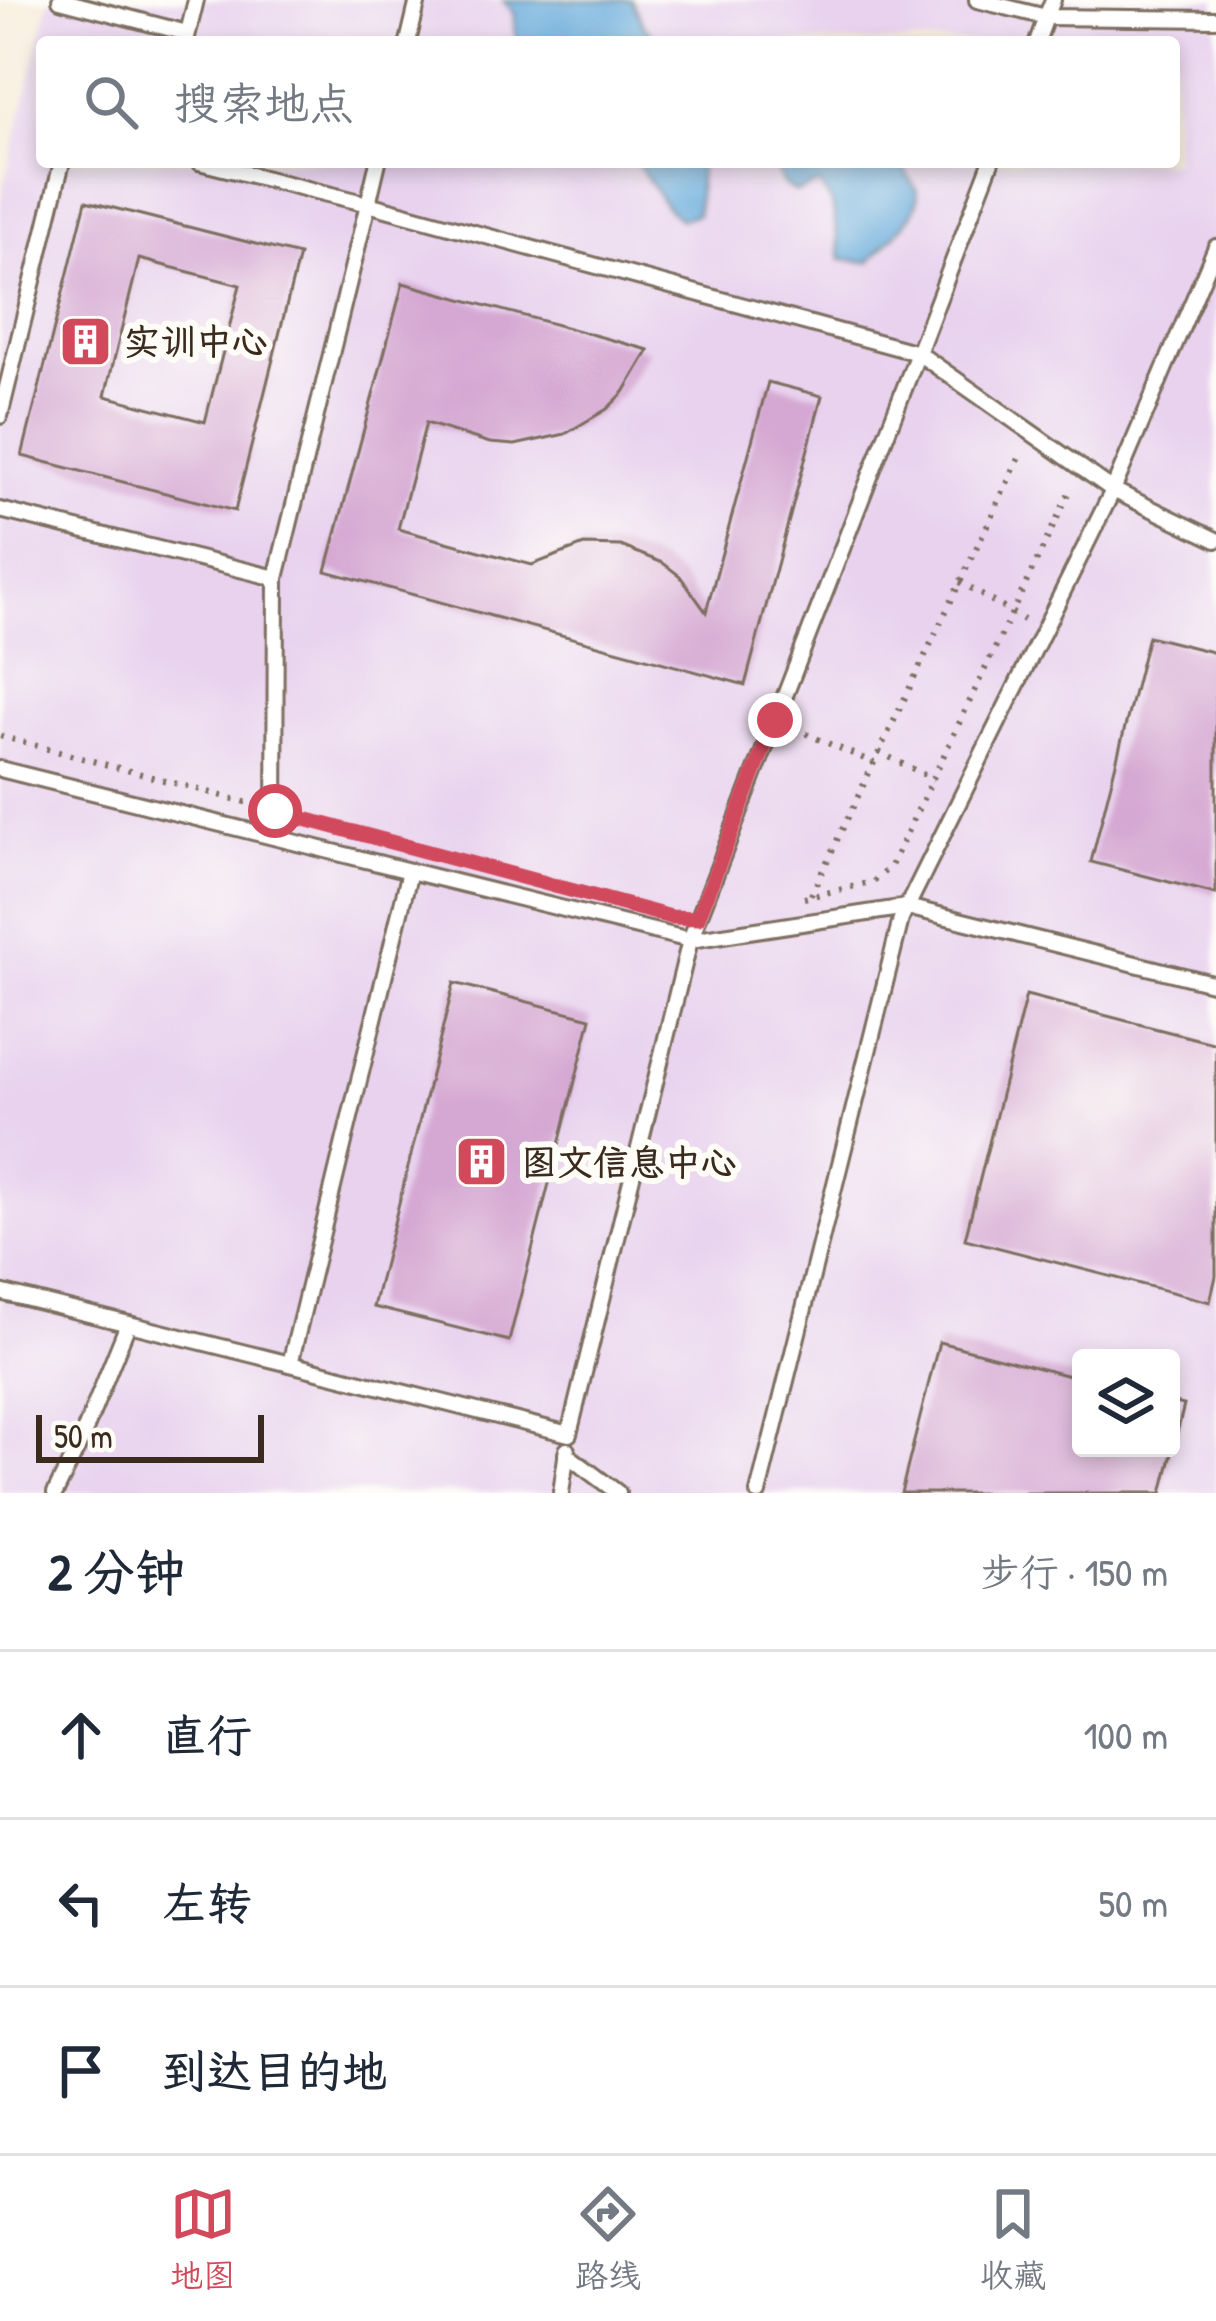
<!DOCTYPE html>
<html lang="zh">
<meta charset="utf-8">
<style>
:root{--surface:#fff;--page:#f6f6f7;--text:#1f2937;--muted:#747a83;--line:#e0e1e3;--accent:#d1495b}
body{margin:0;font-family:"Patrick Hand","LXGW WenKai TC",sans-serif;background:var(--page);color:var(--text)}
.controls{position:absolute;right:36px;bottom:36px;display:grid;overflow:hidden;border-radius:12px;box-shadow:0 6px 18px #0003}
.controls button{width:108px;height:108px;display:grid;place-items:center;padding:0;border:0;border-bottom:3px solid var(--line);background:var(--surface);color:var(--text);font:60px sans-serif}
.scale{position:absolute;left:36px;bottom:30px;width:228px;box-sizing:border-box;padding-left:12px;border:6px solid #3b2a1e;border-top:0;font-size:33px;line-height:42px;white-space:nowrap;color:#3b2a1e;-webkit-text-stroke:9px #fdfcf7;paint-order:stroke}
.stop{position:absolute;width:36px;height:36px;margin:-27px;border:9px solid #d1495b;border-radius:50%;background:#fff}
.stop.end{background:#d1495b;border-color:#fff;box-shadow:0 3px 12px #0008}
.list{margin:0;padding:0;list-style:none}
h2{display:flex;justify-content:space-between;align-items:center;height:156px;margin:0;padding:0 48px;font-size:51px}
h2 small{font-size:39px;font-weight:400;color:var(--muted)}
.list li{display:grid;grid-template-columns:78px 1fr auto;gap:36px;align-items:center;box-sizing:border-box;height:168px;padding:0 48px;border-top:3px solid var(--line)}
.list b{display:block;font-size:45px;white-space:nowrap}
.list em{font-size:39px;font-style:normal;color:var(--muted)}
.icon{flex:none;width:66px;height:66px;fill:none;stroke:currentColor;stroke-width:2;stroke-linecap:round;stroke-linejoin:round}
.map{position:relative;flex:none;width:1216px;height:1493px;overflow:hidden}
.search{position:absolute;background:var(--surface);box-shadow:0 6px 18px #0003;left:36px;right:36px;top:36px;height:132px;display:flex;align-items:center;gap:30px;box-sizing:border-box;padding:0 42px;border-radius:12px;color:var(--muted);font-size:45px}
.sheet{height:660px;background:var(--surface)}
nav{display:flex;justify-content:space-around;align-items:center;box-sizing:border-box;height:168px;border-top:3px solid var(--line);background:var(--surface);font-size:33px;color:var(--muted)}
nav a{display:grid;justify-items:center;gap:6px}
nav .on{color:var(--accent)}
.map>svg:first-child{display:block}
</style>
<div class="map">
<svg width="1216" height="1493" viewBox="0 0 1216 1493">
<rect width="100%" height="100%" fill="#fdfcf7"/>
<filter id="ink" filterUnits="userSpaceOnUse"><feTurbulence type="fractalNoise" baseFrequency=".00833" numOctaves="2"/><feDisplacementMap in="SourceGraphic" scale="24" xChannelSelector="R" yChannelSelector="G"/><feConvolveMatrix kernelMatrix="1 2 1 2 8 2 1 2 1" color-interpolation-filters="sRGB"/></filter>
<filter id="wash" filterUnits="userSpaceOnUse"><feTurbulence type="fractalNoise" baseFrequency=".004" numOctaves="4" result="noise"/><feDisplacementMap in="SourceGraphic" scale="48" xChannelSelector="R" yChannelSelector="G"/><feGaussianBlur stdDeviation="2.7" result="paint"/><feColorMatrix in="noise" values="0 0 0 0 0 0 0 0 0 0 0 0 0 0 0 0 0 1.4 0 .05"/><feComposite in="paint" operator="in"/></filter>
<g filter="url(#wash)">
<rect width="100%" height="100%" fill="#f7edda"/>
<path fill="#e8d2ee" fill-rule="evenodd" d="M49 0H1216V1493H0V202ZM42 42H1174V162H42ZM1081 1358H1171V1448H1081Z"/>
<g fill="#66aadb" stroke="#506a7c" stroke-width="3">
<polygon points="503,0 631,0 644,26 660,42 516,42 514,13"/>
<polygon points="637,162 700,162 697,214 680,219 666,207"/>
<path d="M774 162H901C905 172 911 180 916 189 926 211 884 244 869 262L841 259 832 203 819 184 796 192 783 184Z"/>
</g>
<g id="blocks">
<g fill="#d5a8d3" fill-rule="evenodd">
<path d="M86 201 299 255 235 511 22 456ZM139 259 240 285 205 422 105 396Z"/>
<polygon points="403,283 649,350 624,392 607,409 565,434 515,445 490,443 426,423 398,529 532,565 584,545 621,546 663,563 680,576 706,612 768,382 822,396 745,685 326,571"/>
<polygon points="1148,636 1216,653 1216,894 1091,862"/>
<polygon points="454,983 591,1018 509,1341 373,1307"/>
<polygon points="1026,995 1216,1044 1216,1276 1210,1302 965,1239"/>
<polygon points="939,1342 1081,1379 1081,1448 1171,1448 1171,1402 1184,1405 1162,1493 901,1493"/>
</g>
</g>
</g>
<g filter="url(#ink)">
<use href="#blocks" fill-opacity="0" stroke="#7d6e60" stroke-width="3"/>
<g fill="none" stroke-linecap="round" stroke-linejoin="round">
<defs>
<g id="lane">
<polyline points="60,0 187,33"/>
<polyline points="977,0 1046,17 1037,42"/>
<polyline points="1053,0 1046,17 1216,19"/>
<polyline points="187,37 196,0"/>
<polyline points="408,42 418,0"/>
<polyline points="199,162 368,204 276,578 275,837"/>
<polyline points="378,162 368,204 918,353 991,162"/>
<polyline points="0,416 62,162"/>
<polyline points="0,510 276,578"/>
<polyline points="0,769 410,871 290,1364 0,1292"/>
<polyline points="690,940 918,353 1113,490 1216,540"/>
<polyline points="690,940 907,907 1216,984"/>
<polyline points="290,1364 569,1434 690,940 410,871"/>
<polyline points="566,1454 618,1493"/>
<polyline points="55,1493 81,1440 128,1324"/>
<polyline points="561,1493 567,1450"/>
<polyline points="758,1493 901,919 1113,490 1216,247"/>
</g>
</defs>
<use href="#lane" stroke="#7d6e60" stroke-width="20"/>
<g stroke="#7d6e60" stroke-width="6" stroke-dasharray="3 9" stroke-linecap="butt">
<polyline points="960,582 1024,620"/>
<polyline points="795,729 874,763"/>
<polyline points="0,736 256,805"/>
<polyline points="879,752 933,779"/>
<polyline points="297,817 331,826"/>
<polyline points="811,895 1022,452"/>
<polyline points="804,898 873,882 891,866 1072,487"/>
</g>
<use href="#lane" stroke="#fff" stroke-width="14"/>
</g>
</g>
<g fill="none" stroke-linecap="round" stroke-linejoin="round" filter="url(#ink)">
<polyline stroke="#d1495b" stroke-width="15" points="275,811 671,917 698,918 775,720"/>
</g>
<defs>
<symbol id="building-square" viewBox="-11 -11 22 22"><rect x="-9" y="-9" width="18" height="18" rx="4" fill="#d1495b" stroke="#fdfcf7"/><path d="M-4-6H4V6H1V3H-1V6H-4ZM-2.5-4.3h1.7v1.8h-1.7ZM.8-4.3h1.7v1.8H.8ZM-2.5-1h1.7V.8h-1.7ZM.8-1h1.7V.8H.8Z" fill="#fff"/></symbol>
</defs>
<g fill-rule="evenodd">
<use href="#building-square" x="56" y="312" width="59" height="59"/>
<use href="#building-square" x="452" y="1132" width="59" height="59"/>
</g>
<g text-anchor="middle" stroke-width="12" stroke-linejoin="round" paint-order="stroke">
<g font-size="36" font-weight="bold" fill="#3b2a1e" stroke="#fdfcf7" text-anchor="start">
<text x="124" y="354">实训中心</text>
<text x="521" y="1175">图文信息中心</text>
</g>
</g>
</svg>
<div class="controls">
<button><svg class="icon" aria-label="layers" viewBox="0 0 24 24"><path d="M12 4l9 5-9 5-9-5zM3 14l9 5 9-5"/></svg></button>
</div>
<div class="scale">50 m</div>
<div class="stop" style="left:275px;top:811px"></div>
<div class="stop end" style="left:775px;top:720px"></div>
<div class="search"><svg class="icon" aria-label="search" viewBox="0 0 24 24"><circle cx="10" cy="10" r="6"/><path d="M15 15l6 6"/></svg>搜索地点</div>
</div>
<section class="sheet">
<h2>2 分钟<small>步行 · 150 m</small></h2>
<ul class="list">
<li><svg class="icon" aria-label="ahead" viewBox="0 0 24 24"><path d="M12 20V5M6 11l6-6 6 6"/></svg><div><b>直行</b></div><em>100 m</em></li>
<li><svg class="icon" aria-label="left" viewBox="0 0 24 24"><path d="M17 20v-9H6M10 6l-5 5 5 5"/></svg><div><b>左转</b></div><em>50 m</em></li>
<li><svg class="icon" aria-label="arrive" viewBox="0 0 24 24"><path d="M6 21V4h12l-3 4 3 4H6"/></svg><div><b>到达目的地</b></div></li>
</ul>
</section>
<nav>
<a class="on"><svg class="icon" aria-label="map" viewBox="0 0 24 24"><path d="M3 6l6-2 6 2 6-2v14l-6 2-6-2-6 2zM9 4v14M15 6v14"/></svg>地图</a>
<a><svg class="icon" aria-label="directions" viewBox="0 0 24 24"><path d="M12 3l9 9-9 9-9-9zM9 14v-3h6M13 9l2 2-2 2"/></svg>路线</a>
<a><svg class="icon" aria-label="saved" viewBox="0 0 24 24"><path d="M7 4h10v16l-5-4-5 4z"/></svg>收藏</a>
</nav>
